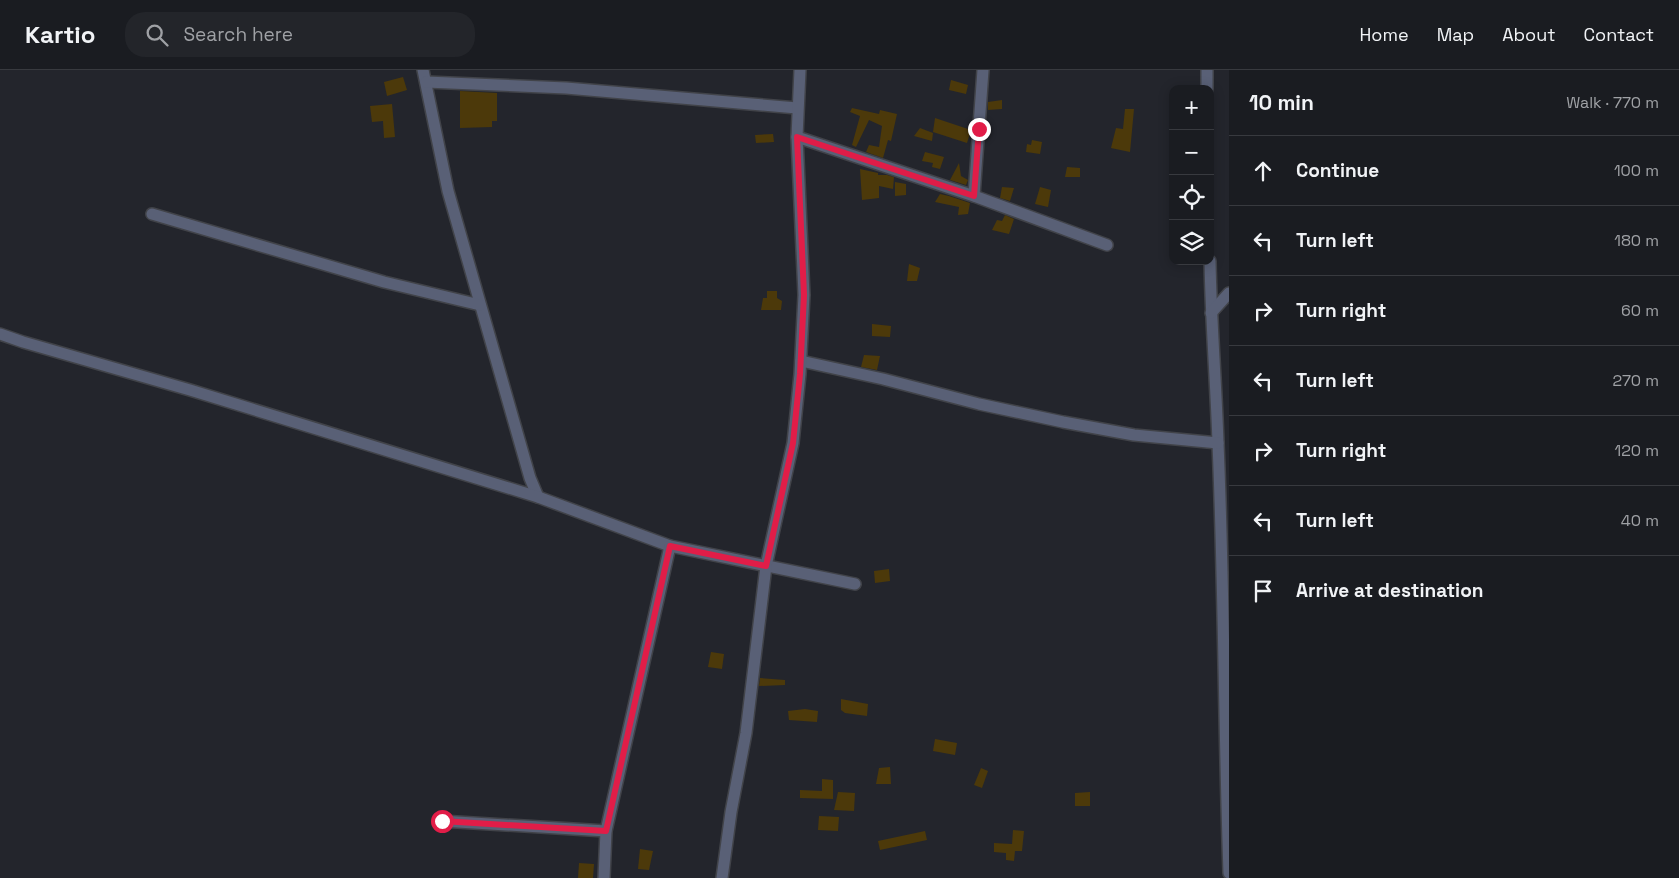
<!DOCTYPE html>
<meta charset="utf-8">
<style>
:root{--surface:#1a1c21;--page:#23252a;--text:#f1f3f6;--muted:#9fa1a5;--line:#383a3f}
body{margin:0;font-family:"Space Grotesk",sans-serif;background:var(--page);color:var(--text)}
.controls{position:absolute;right:15px;top:15px;display:grid;overflow:hidden;border-radius:10px;box-shadow:0 2px 12px #0003}
.controls button{width:45px;height:45px;display:grid;place-items:center;padding:0;border:0;border-bottom:1px solid var(--line);background:var(--surface);color:var(--text);font:25px sans-serif}
.stop{position:absolute;width:15px;height:15px;margin:-11px;border:4px solid #e11d48;border-radius:50%;background:#fff}
.stop.end{background:#e11d48;border-color:#fff;box-shadow:0 1px 5px #0008}
.list{margin:0;padding:0;list-style:none}
h2{display:flex;justify-content:space-between;align-items:center;height:65px;margin:0;padding:0 20px;font-size:21px}
h2 small{font-size:16px;font-weight:400;color:var(--muted)}
.list li{display:grid;grid-template-columns:32px 1fr auto;gap:15px;align-items:center;box-sizing:border-box;height:70px;padding:0 20px;border-top:1px solid var(--line)}
.list b{display:block;font-size:19px;white-space:nowrap}
.list em{font-size:16px;font-style:normal;color:var(--muted)}
.icon{flex:none;width:28px;height:28px;fill:none;stroke:currentColor;stroke-width:2;stroke-linecap:round;stroke-linejoin:round}
.map{position:relative;flex:none;width:1229px;height:808px;overflow:hidden}
header{display:flex;align-items:center;gap:30px;box-sizing:border-box;height:70px;padding:0 25px;background:var(--surface);border-bottom:1px solid var(--line)}
header strong{font-size:24px}
nav{display:flex;gap:28px;margin-inline-start:auto;font-size:18px}
.search{width:350px;height:45px;background:var(--page);display:flex;align-items:center;gap:12px;box-sizing:border-box;padding:0 18px;border-radius:20px;color:var(--muted);font-size:19px}
main{display:flex}
aside{flex:1;background:var(--surface)}
.map>svg:first-child{display:block}
</style>
<header>
<strong>Kartio</strong>
<div class="search"><svg class="icon" aria-label="search" viewBox="0 0 24 24"><circle cx="10" cy="10" r="6"/><path d="M15 15l6 6"/></svg>Search here</div>
<nav><a>Home</a><a>Map</a><a>About</a><a>Contact</a></nav>
</header>
<main>
<div class="map">
<svg width="1229" height="808" viewBox="0 0 1229 808">
<rect width="100%" height="100%" fill="#23252c"/>
<g fill="#4c390a">
<polygon points="403,7 407,20 387,26 384,12"/>
<polygon points="951,10 968,15 966,24 949,20"/>
<polygon points="460,21 497,23 497,51 492,51 492,57 460,58"/>
<polygon points="1002,30 1002,39 988,40 988,32"/>
<polygon points="392,34 395,67 384,68 383,51 372,52 370,36"/>
<polygon points="852,38 879,44 880,40 897,44 891,71 888,70 883,88 866,82 869,75 879,77 882,56 869,50 856,77 852,75 860,46 850,42"/>
<polygon points="1125,39 1134,39 1130,82 1111,78 1116,58 1123,59"/>
<polygon points="935,48 971,60 967,73 933,62"/>
<polygon points="920,58 933,63 932,71 914,66"/>
<polygon points="773,64 774,72 756,73 755,65"/>
<polygon points="1032,70 1042,72 1040,84 1026,82 1027,74 1031,75"/>
<polygon points="925,82 944,87 940,99 932,97 933,93 922,91"/>
<polygon points="959,93 961,106 968,110 966,115 950,110"/>
<polygon points="1067,97 1080,98 1080,107 1065,107"/>
<polygon points="860,99 878,103 878,105 887,105 894,107 893,119 879,116 879,128 862,130"/>
<polygon points="895,112 906,114 906,125 895,126"/>
<polygon points="1002,117 1014,118 1010,131 1000,128"/>
<polygon points="1040,117 1051,120 1048,137 1035,134"/>
<polygon points="940,124 949,126 970,133 968,144 958,145 959,137 935,132"/>
<polygon points="1005,145 1014,149 1009,164 992,160 997,150 1002,151"/>
<polygon points="909,194 920,198 917,211 907,211"/>
<polygon points="767,221 777,221 777,228 782,231 781,240 761,240 763,228 767,228"/>
<polygon points="872,254 891,256 890,267 872,266"/>
<polygon points="864,285 880,286 877,300 861,297"/>
<polygon points="889,499 890,511 875,513 874,501"/>
<polygon points="711,582 724,584 722,599 708,597"/>
<polygon points="760,608 785,610 785,615 759,616"/>
<polygon points="841,629 868,634 867,646 845,643 841,640"/>
<polygon points="805,639 818,641 817,652 789,650 788,641"/>
<polygon points="935,669 957,673 955,685 933,681"/>
<polygon points="890,697 891,714 876,714 879,698"/>
<polygon points="981,698 988,701 982,718 974,715"/>
<polygon points="822,709 833,710 833,729 800,728 800,720 822,721"/>
<polygon points="838,722 855,723 854,741 834,740"/>
<polygon points="1090,722 1090,736 1075,736 1075,723"/>
<polygon points="819,746 839,747 838,761 818,760"/>
<polygon points="1013,760 1024,761 1022,781 1015,781 1014,791 1006,790 1006,783 994,782 994,773 1012,774"/>
<polygon points="925,761 927,770 880,780 878,771"/>
<polygon points="640,779 653,781 649,800 638,799"/>
<polygon points="579,793 594,794 593,808 578,808"/>
</g>
<g fill="none" stroke-linecap="round" stroke-linejoin="round">
<defs>
<g id="minor">
<polyline points="423,0 448,121 530,408 538,427"/>
<polyline points="1207,0 1207,19"/>
<polyline points="426,12 566,18 797,38"/>
<polyline points="797,67 974,126 1107,175"/>
<polyline points="974,126 983,0"/>
<polyline points="152,144 384,212 480,235"/>
<path d="M1210 191C1211 252 1216 312 1218 373 1224 516 1224 660 1229 803"/>
<polyline points="1211,243 1229,223"/>
<polyline points="0,264 23,272 190,320 538,427 670,476 855,514"/>
<polyline points="801,291 883,309 979,334 1063,352 1134,365 1218,373"/>
<polyline points="441,751 606,761"/>
<polyline points="604,808 606,761 670,476"/>
<polyline points="722,808 731,742 746,663 766,496 793,373 800,304 804,225 797,67 800,0"/>
</g>
</defs>
<use href="#minor" stroke="#414349" stroke-width="14"/>
<use href="#minor" stroke="#596076" stroke-width="11"/>
</g>
<g fill="none" stroke-linecap="round" stroke-linejoin="round">
<polyline stroke="#e11d48" stroke-width="6" points="442,751 606,761 670,476 766,496 793,373 800,304 804,225 797,67 974,126 979,59"/>
</g>
</svg>
<div class="controls">
<button>+</button>
<button>−</button>
<button><svg class="icon" aria-label="locate" viewBox="0 0 24 24"><circle cx="12" cy="12" r="6"/><path d="M12 2v4M12 18v4M2 12h4M18 12h4"/></svg></button>
<button><svg class="icon" aria-label="layers" viewBox="0 0 24 24"><path d="M12 4l9 5-9 5-9-5zM3 14l9 5 9-5"/></svg></button>
</div>
<div class="stop" style="left:442px;top:751px"></div>
<div class="stop end" style="left:979px;top:59px"></div>
</div>
<aside>
<h2>10 min<small>Walk · 770 m</small></h2>
<ul class="list">
<li><svg class="icon" aria-label="ahead" viewBox="0 0 24 24"><path d="M12 20V5M6 11l6-6 6 6"/></svg><div><b>Continue</b></div><em>100 m</em></li>
<li><svg class="icon" aria-label="left" viewBox="0 0 24 24"><path d="M17 20v-9H6M10 6l-5 5 5 5"/></svg><div><b>Turn left</b></div><em>180 m</em></li>
<li><svg class="icon" aria-label="right" viewBox="0 0 24 24"><path d="M7 20v-9h11M14 6l5 5-5 5"/></svg><div><b>Turn right</b></div><em>60 m</em></li>
<li><svg class="icon" aria-label="left" viewBox="0 0 24 24"><path d="M17 20v-9H6M10 6l-5 5 5 5"/></svg><div><b>Turn left</b></div><em>270 m</em></li>
<li><svg class="icon" aria-label="right" viewBox="0 0 24 24"><path d="M7 20v-9h11M14 6l5 5-5 5"/></svg><div><b>Turn right</b></div><em>120 m</em></li>
<li><svg class="icon" aria-label="left" viewBox="0 0 24 24"><path d="M17 20v-9H6M10 6l-5 5 5 5"/></svg><div><b>Turn left</b></div><em>40 m</em></li>
<li><svg class="icon" aria-label="arrive" viewBox="0 0 24 24"><path d="M6 21V4h12l-3 4 3 4H6"/></svg><div><b>Arrive at destination</b></div></li>
</ul>
</aside>
</main>
